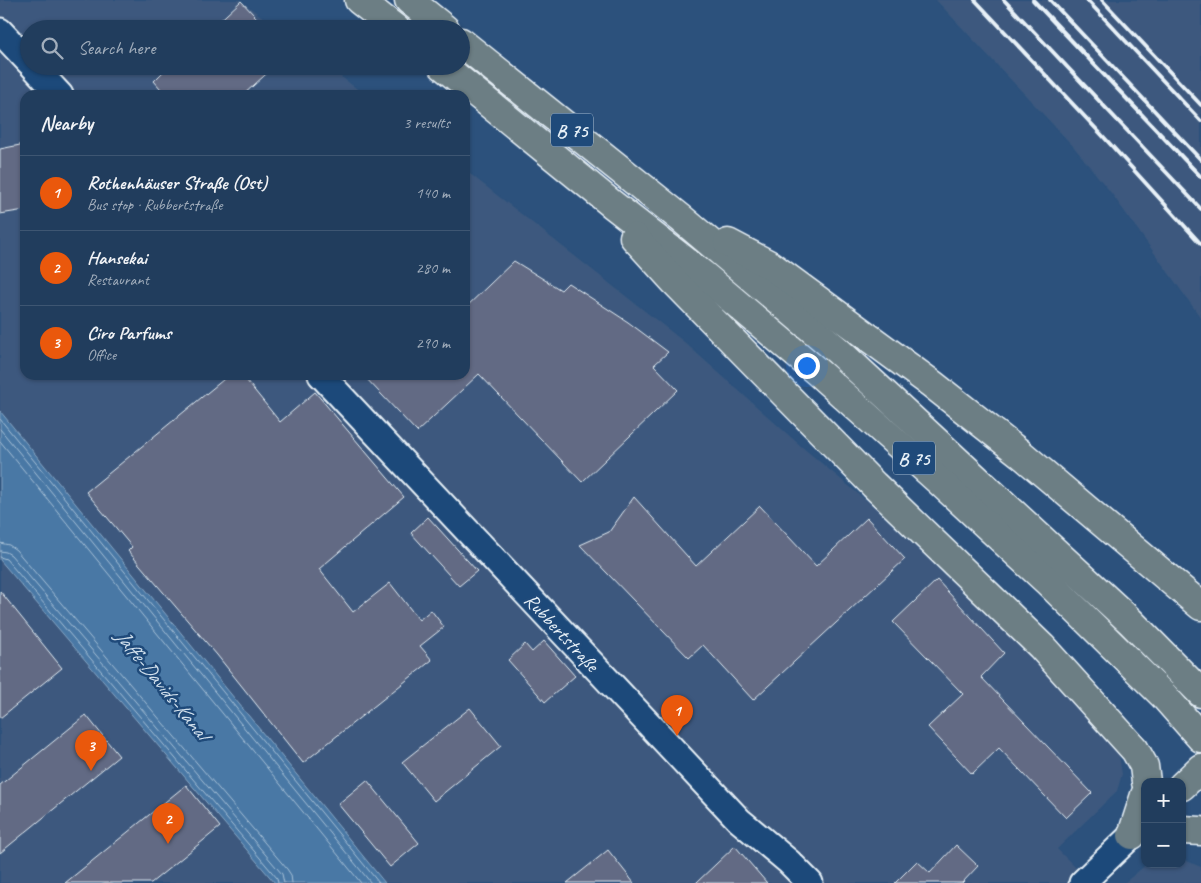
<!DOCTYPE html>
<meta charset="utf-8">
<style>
:root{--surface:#213d5d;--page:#2d4866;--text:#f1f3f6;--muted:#a2aebc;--line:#3e5672;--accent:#ea580c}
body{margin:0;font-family:Caveat,sans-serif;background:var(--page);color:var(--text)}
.controls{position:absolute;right:15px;bottom:15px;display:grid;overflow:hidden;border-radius:10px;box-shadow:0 1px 4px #0004}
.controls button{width:45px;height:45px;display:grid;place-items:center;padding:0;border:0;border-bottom:1px solid var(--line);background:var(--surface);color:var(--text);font:25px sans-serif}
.you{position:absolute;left:806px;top:365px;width:18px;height:18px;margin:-12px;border:4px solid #fff;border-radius:50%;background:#1a73e8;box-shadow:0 0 0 8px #1a73e833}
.badge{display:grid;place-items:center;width:32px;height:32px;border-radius:50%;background:var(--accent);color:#fff;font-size:16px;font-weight:700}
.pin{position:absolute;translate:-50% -41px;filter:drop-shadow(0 1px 2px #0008)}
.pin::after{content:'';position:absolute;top:26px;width:18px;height:15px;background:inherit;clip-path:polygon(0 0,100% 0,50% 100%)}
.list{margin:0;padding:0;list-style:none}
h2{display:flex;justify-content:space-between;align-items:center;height:65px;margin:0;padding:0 20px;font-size:21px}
h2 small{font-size:16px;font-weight:400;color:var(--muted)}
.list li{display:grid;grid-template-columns:32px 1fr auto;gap:15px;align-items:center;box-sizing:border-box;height:75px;padding:0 20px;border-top:1px solid var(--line)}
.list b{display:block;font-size:19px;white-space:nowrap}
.list p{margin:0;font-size:16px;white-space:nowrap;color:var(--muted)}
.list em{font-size:16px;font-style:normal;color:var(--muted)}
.icon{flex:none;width:28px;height:28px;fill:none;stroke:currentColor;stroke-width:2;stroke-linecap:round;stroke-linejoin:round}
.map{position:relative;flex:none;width:1201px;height:883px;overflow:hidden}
.search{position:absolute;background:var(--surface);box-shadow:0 1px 4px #0004;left:20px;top:20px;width:450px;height:55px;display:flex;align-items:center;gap:12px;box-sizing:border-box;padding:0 18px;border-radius:28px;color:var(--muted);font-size:19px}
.panel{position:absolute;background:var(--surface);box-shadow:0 1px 4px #0004;left:20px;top:90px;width:450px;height:290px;border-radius:15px}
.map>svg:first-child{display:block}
</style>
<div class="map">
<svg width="1201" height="883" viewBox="0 0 1201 883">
<rect width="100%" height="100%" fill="#2c517c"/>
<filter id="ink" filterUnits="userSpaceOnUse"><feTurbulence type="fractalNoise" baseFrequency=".02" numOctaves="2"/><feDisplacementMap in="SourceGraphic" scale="10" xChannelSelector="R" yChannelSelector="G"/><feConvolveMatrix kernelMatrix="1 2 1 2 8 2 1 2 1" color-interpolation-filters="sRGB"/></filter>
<g filter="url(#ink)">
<g fill="#3c597e">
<polygon points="0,0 240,0 278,29 29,29 29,66 327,66 365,95 25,95 25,375 465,375 465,170 683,341 802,447 873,506 1041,667 1112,742 1119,755 1122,774 1117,791 1057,849 1091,883 385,883 0,411"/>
<polygon points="936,0 1201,0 1201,318 1112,194 1073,146"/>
<polygon points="0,560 157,744 275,883 0,883"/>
<polygon points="1182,859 1201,867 1201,883 1124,883 1147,864 1182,864"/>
</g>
<polygon fill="#4978a5" stroke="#89a8c6" points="0,411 385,883 275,883 0,560"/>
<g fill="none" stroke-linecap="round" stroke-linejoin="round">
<g stroke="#a8c1d7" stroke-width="1">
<polyline points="0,419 379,883"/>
<polyline points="0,429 371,883"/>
<polyline points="0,441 361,883"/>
<polyline points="0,543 9,545 16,550 287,869 291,875 292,883"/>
<polyline points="0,551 6,552 11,555 282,874 284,883"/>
<polyline points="0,557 6,559 277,878 278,883"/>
</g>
</g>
<g fill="#626b84" stroke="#e8f1f8">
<polygon points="241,1 267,29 211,29"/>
<polygon points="169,66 275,66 243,95 166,95 154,81"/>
<polygon points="25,144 25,210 0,214 0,149"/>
<polygon points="514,261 561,290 568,283 628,322 668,352 654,365 678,390 582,482 479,374 417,432 363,375 465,375 465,308"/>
<polygon points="229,375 242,375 280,422 315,392 404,497 319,569 353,612 390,583 419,620 431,610 444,627 420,646 432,660 303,763 217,655 128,551 132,547 86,492"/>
<polygon points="634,497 696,566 760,506 816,566 867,518 905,559 753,700 703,645 689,658 580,545 609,532"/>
<polygon points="428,517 477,571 459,586 411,533"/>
<polygon points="937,580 1004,653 981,677 1092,793 1066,818 999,748 972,774 928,727 963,694 893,622"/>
<polygon points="0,591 62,668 0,718"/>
<polygon points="544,641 575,676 545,702 508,660 525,644 532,652"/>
<polygon points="470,708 501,746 434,801 402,762"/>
<polygon points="86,715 119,756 0,853 0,785"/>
<polygon points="367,780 419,843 390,867 338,804"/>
<polygon points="186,785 220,827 151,883 65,883"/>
<polygon points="956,845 978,866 962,883 895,883 917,861 930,873"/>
<polygon points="735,846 767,883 696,883"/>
<polygon points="608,850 634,883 567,883"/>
</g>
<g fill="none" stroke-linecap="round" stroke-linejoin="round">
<defs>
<g id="secondary">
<polyline points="0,31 29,62"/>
<polyline points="33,66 60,95"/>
<polyline points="321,375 739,820 789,862 810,883"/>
<polyline points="1082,883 1132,835"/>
</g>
<g id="highway">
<polyline points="359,0 396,29"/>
<polyline points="409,0 445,29"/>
<polyline points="461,42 682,219 837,350 1130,621 1201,693"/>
<polyline points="443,66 612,204 702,274 821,375 939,481 1049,583 1164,696 1201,738"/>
<polyline points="634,237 675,282 874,485 1042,647 1135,750 1144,766 1146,782"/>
<polyline points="728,243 770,265 932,384 1021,454 1201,606"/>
<polyline points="1182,786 1201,768"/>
<polyline points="1182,830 1201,831"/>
<polyline points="1132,835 1145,795"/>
</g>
</defs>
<use href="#secondary" stroke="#e8f1f8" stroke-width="29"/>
<use href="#highway" stroke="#e8f1f8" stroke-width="31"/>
<use href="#secondary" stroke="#1f4a7a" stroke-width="25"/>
<use href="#highway" stroke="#6c7e84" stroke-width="28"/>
<g stroke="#e8f1f8" stroke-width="4">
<polyline points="975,0 1101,134 1201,244"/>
<polyline points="1004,0 1201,209"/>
<polyline points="1033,0 1201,177"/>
<polyline points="1050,0 1201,160"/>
<polyline points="1087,0 1201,121"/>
<polyline points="1102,0 1201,105"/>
</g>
</g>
</g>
<g text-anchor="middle" stroke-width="5" stroke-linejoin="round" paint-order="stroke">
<g fill="#1f4a7a" stroke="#acbfd2" stroke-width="1">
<rect x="551" y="113.5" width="42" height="33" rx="4"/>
<rect x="893" y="441.5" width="42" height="33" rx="4"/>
</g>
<g font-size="19" font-weight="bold" fill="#e8f1f8">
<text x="572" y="137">B 75</text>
<text x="914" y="465">B 75</text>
</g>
<g font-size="20" fill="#e8f1f8" stroke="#1f4a7a">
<text transform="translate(562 632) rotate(47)" y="7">Rubbertstraße</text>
</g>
<g font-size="21" font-style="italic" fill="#d0dfec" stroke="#1f4a7a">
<text transform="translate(162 684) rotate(51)" y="7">Jaffe-Davids-Kanal</text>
</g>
</g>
</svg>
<div class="controls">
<button>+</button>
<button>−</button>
</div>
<div class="you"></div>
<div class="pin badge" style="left:677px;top:736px">1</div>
<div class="pin badge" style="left:168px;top:844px">2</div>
<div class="pin badge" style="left:91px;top:771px">3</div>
<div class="search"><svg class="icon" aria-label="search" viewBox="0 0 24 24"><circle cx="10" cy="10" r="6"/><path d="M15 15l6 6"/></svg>Search here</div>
<section class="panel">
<h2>Nearby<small>3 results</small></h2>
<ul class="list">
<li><span class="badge">1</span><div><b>Rothenhäuser Straße (Ost)</b><p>Bus stop · Rubbertstraße</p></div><em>140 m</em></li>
<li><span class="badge">2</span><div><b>Hansekai</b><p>Restaurant</p></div><em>280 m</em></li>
<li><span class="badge">3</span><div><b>Ciro Parfums</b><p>Office</p></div><em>290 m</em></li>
</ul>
</section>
</div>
